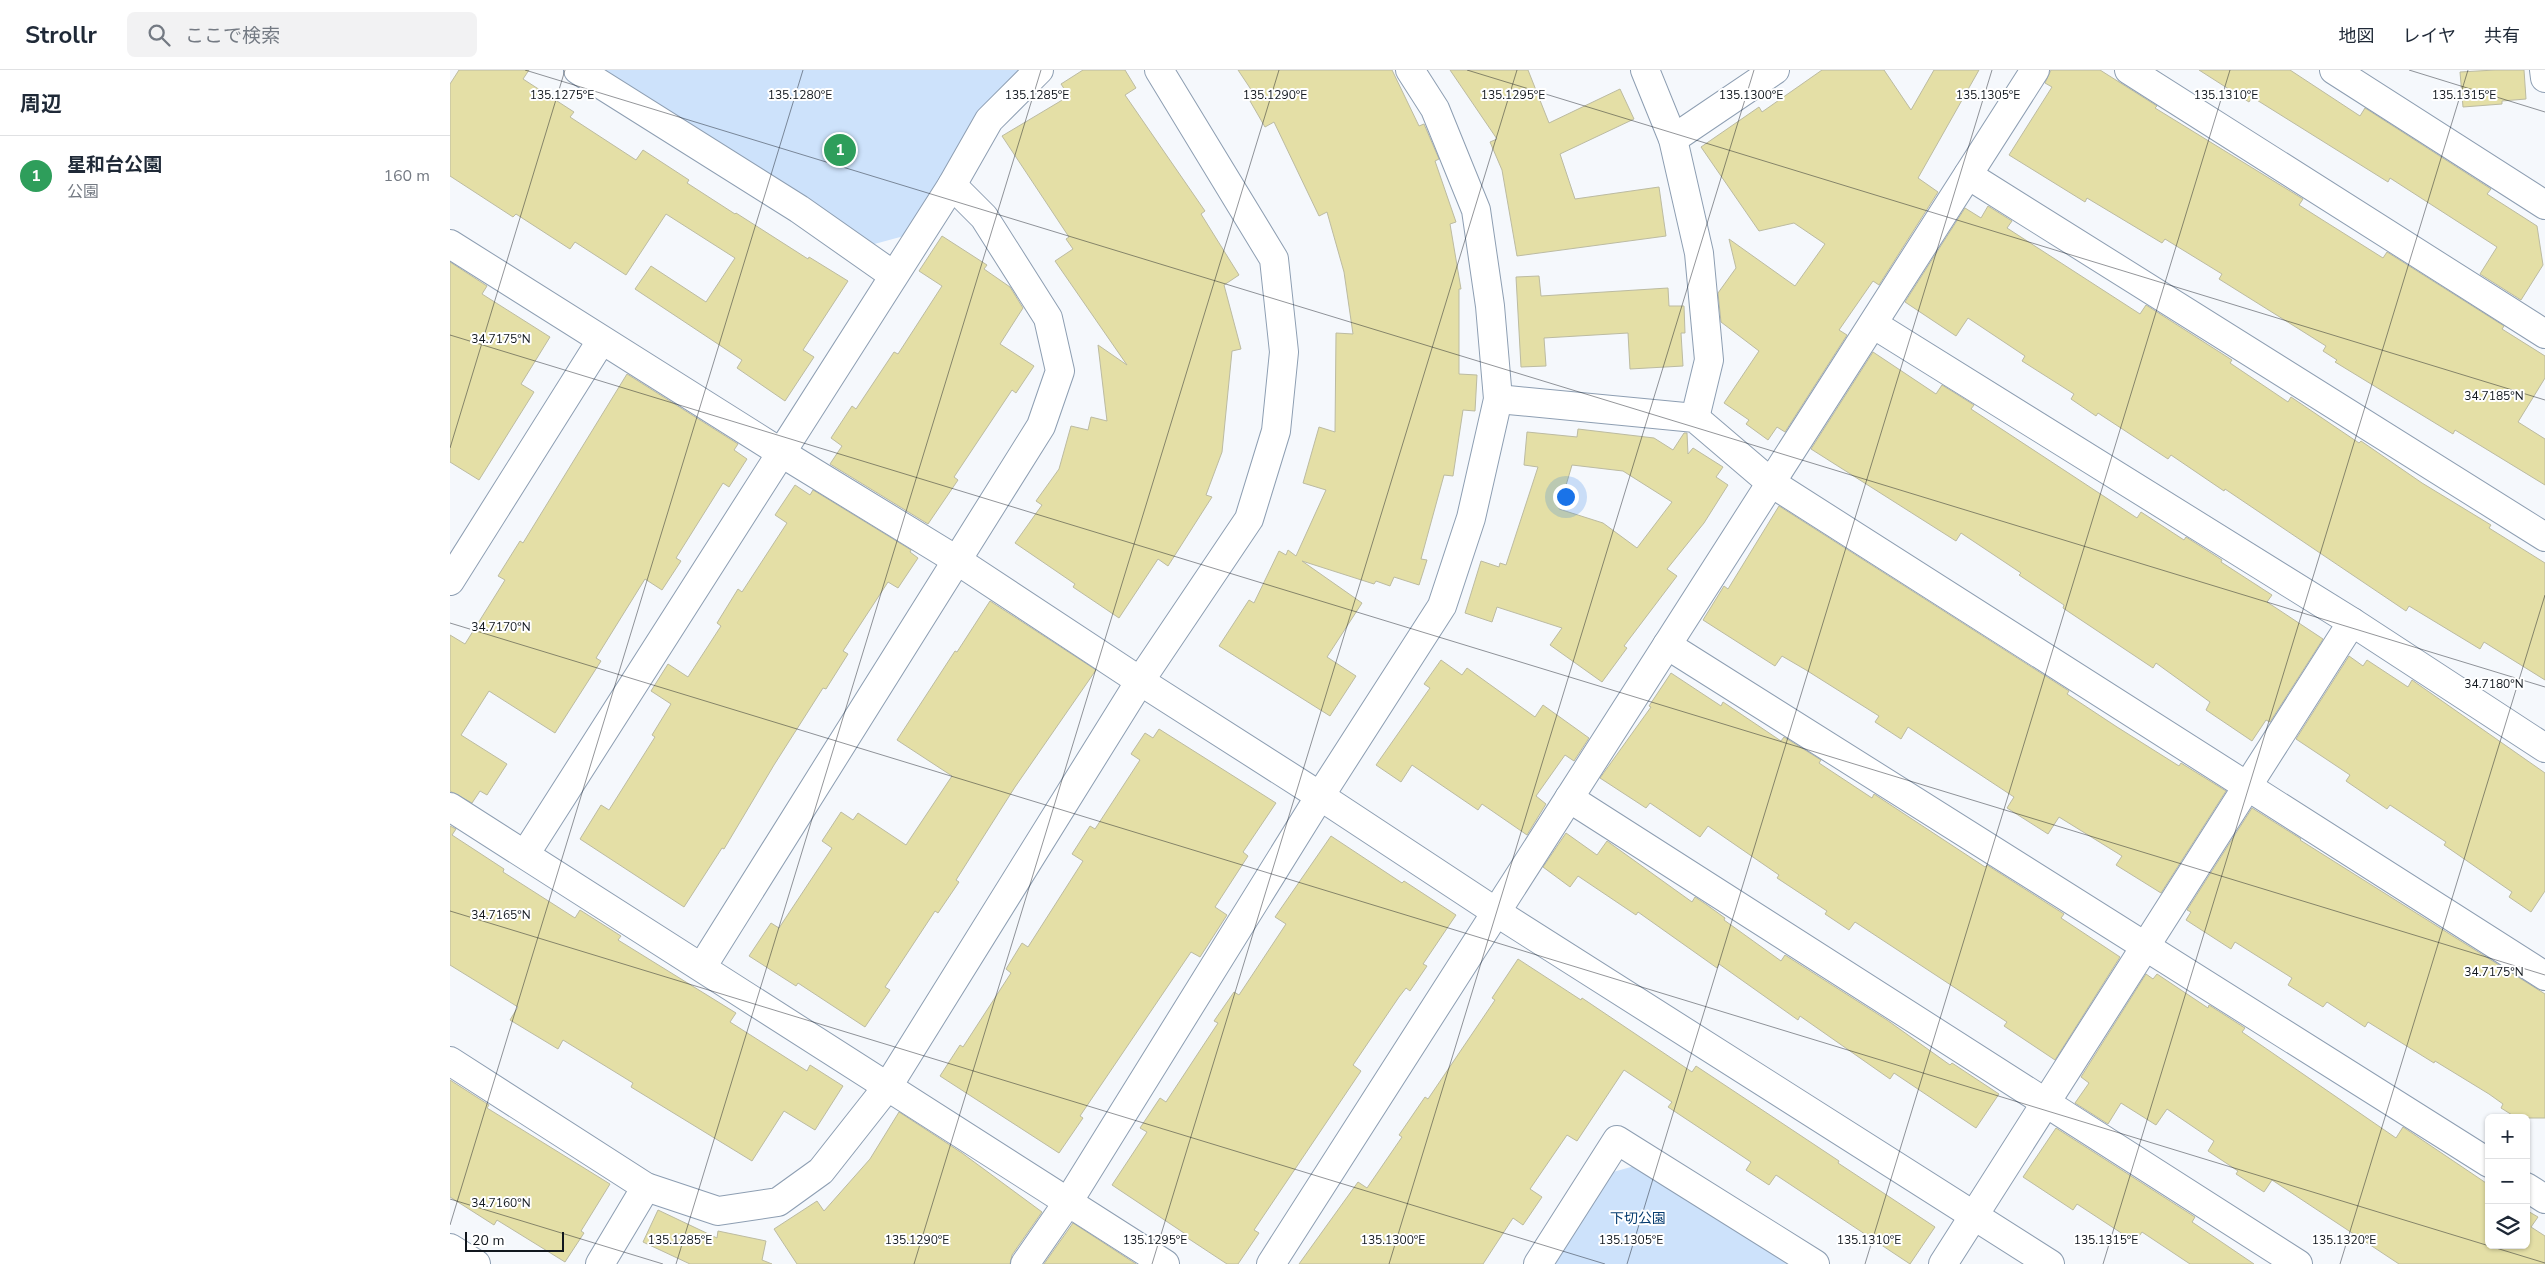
<!DOCTYPE html>
<html lang="ja">
<meta charset="utf-8">
<style>
:root{--surface:#fff;--page:#f2f2f3;--text:#1f2937;--muted:#747a83;--line:#e0e1e3;--accent:#786f0f}
body{margin:0;font-family:"Nunito Sans","Noto Sans JP",sans-serif;background:var(--page);color:var(--text)}
.controls{position:absolute;right:15px;bottom:15px;display:grid;overflow:hidden;border-radius:8px;box-shadow:0 1px 4px #0004}
.controls button{width:45px;height:45px;display:grid;place-items:center;padding:0;border:0;border-bottom:1px solid var(--line);background:var(--surface);color:var(--text);font:25px sans-serif}
.scale{position:absolute;left:15px;bottom:12px;width:99px;box-sizing:border-box;padding-left:5px;border:2px solid #11171e;border-top:0;font-size:14px;line-height:18px;white-space:nowrap;color:#11171e;-webkit-text-stroke:4px #fff;paint-order:stroke}
.you{position:absolute;left:1115px;top:426px;width:18px;height:18px;margin:-12px;border:4px solid #fff;border-radius:50%;background:#1a73e8;box-shadow:0 0 0 8px #1a73e833}
.badge{display:grid;place-items:center;width:32px;height:32px;border-radius:50%;background:var(--accent);color:#fff;font-size:16px;font-weight:700}
.pin{position:absolute;translate:-50% -50%;border:2px solid #fff;box-shadow:0 1px 5px #0006}
.list{margin:0;padding:0;list-style:none}
h2{display:flex;justify-content:space-between;align-items:center;height:65px;margin:0;padding:0 20px;font-size:21px}
h2 small{font-size:16px;font-weight:400;color:var(--muted)}
.list li{display:grid;grid-template-columns:32px 1fr auto;gap:15px;align-items:center;box-sizing:border-box;height:80px;padding:0 20px;border-top:1px solid var(--line)}
.list b{display:block;font-size:19px;white-space:nowrap}
.list p{margin:0;font-size:16px;white-space:nowrap;color:var(--muted)}
.list em{font-size:16px;font-style:normal;color:var(--muted)}
.icon{flex:none;width:28px;height:28px;fill:none;stroke:currentColor;stroke-width:2;stroke-linecap:round;stroke-linejoin:round}
.map{position:relative;flex:none;width:2095px;height:1194px;overflow:hidden}
header{display:flex;align-items:center;gap:30px;box-sizing:border-box;height:70px;padding:0 25px;background:var(--surface);border-bottom:1px solid var(--line)}
header strong{font-size:24px}
nav{display:flex;gap:28px;margin-inline-start:auto;font-size:18px}
.search{width:350px;height:45px;background:var(--page);display:flex;align-items:center;gap:12px;box-sizing:border-box;padding:0 18px;border-radius:8px;color:var(--muted);font-size:19px}
main{display:flex}
aside{flex:1;background:var(--surface)}
.map>svg:first-child{display:block}
</style>
<header>
<strong>Strollr</strong>
<div class="search"><svg class="icon" aria-label="search" viewBox="0 0 24 24"><circle cx="10" cy="10" r="6"/><path d="M15 15l6 6"/></svg>ここで検索</div>
<nav><a>地図</a><a>レイヤ</a><a>共有</a></nav>
</header>
<main>
<aside>
<h2>周辺<small></small></h2>
<ul class="list">
<li><span class="badge" style="background:#2e9e5b">1</span><div><b>星和台公園</b><p>公園</p></div><em>160 m</em></li>
</ul>
</aside>
<div class="map">
<svg width="2095" height="1194" viewBox="0 0 2095 1194">
<rect width="100%" height="100%" fill="#f5f8fc"/>
<g fill="#cde2fb">
<polygon points="146,0 572,0 454,166 417,176"/>
<polygon points="1188,1095 1345,1194 1103,1194 1163,1102"/>
</g>
<g fill="#e4dfa6" stroke="#bcbba1" fill-rule="evenodd">
<polygon points="9,0 79,0 73,9 124,42 120,47 186,90 193,80 239,110 237,113 285,144 286,143 358,189 359,187 398,211 353,280 364,287 335,331 287,298 292,290 185,219 201,196 256,232 285,188 216,144 176,205 125,172 120,179 66,144 63,147 0,106 0,14"/>
<polygon points="633,0 675,0 686,18 675,25 755,141 751,144 789,205 774,215 791,279 782,281 772,382 756,425 762,427 718,496 708,489 669,548 623,517 625,514 565,473 592,435 586,431 609,399 621,356 638,360 641,347 657,351 648,275 677,295 605,191 623,179 616,169 619,167 552,66 619,26 611,14"/>
<polygon points="788,0 942,0 969,56 974,54 989,89 985,91 1006,152 1000,154 1011,219 1009,219 1009,304 1027,305 1025,341 1013,340 1003,406 994,405 971,489 977,490 969,515 944,507 940,516 926,511 924,514 852,491 912,533 877,587 906,606 880,646 769,576 799,530 804,533 829,481 836,485 838,480 846,486 876,420 853,413 869,357 885,362 886,263 903,264 894,202 877,142 869,146 824,52 815,57 800,31 806,27"/>
<polygon points="1000,0 1078,0 1099,53 1170,19 1184,49 1110,84 1125,129 1209,117 1216,166 1067,186 1052,100 1040,72 1047,69"/>
<polygon points="1372,0 1434,0 1461,40 1484,0 1529,0 1468,108 1488,122 1429,215 1423,211 1389,260 1397,265 1335,362 1327,357 1318,370 1296,354 1299,350 1274,333 1309,281 1271,252 1268,223 1286,198 1279,169 1345,216 1375,174 1344,153 1309,161 1251,77 1309,37 1312,42"/>
<polygon points="1601,0 1650,0 1707,36 1705,38 1853,129 1849,135 1871,149 1933,188 1937,182 2054,256 2052,259 2095,286 2095,308 2068,352 2095,369 2095,415 2005,360 2003,364 1885,292 1887,290 1873,281 1876,276 1769,209 1772,204 1715,169 1712,173 1637,128 1635,132 1559,85 1602,17 1595,13"/>
<polygon points="1749,0 1840,0 1910,46 1915,38 2041,119 2037,124 2087,156 2093,195 2071,230 2030,204 2047,177 1940,108 1938,112 1802,27 1799,32"/>
<polygon points="2045,0 2074,0 2076,29 2052,31 2052,34 2013,37 2010,2"/>
<polygon points="1538,136 1562,151 1557,158 1690,244 1696,235 1782,290 1780,293 1838,332 1841,327 1909,373 1911,371 1972,413 2041,455 2039,458 2095,493 2095,610 2034,572 2030,579 1959,536 1956,541 1775,419 1774,421 1721,385 1718,389 1648,343 1646,346 1621,329 1624,324 1572,291 1575,286 1518,248 1506,266 1455,232 1515,138 1531,148"/>
<polygon points="492,166 537,195 534,199 560,217 573,238 550,274 584,296 566,323 562,320 504,407 508,410 478,454 380,394 392,376 381,368 402,336 406,339 444,282 448,284 492,216 469,201"/>
<polygon points="0,192 37,216 32,224 100,267 71,314 84,322 29,410 0,392"/>
<polygon points="1089,206 1091,226 1218,218 1219,236 1234,236 1235,263 1231,263 1233,296 1180,299 1178,263 1094,268 1096,296 1071,297 1066,207"/>
<polygon points="1423,282 1486,324 1492,315 1524,335 1521,339 1687,448 1691,442 1734,470 1736,467 1772,490 1771,492 1822,525 1817,532 1873,569 1820,652 1816,650 1802,671 1756,640 1760,632 1706,593 1703,598 1613,538 1614,535 1569,505 1571,503 1511,463 1506,471 1361,379"/>
<polygon points="177,304 288,374 284,380 297,389 279,417 273,413 226,488 231,491 212,520 195,509 146,588 151,591 105,663 39,621 11,665 57,694 37,725 30,721 22,733 0,721 0,565 15,574 55,510 48,506 70,471 73,473"/>
<path d="M1128 359 1204 368 1223 380 1234 363H1237L1238 384 1243 378 1273 397 1266 407 1278 415 1254 453 1217 499 1227 506 1174 576 1177 578 1152 612 1100 575 1112 558 1047 537 1042 552 1015 543 1031 491 1049 497 1050 493 1056 495 1088 397 1074 395 1077 362 1127 367ZM1122 395 1173 401 1222 432 1187 478 1153 453 1109 439Z"/>
<polygon points="345,415 360,425 363,420 461,480 460,482 468,488 448,518 438,512 393,581 398,584 376,619 373,618 324,695 274,779 272,778 234,837 130,769 151,735 159,740 205,667 202,665 221,634 201,621 218,594 238,607 271,556 267,553 288,519 292,522 337,453 325,445"/>
<polygon points="1329,436 1619,621 1617,624 1667,657 1729,696 1731,693 1776,721 1711,823 1666,795 1672,786 1609,747 1598,764 1557,738 1564,727 1458,657 1451,669 1425,652 1429,646 1356,600 1332,586 1325,596 1253,550 1274,516 1278,519"/>
<polygon points="540,531 646,600 565,717 506,810 509,812 488,843 485,841 435,917 440,920 415,957 348,913 346,916 299,886 321,853 329,858 382,778 372,771 391,742 403,750 408,743 456,775 502,706 447,670 505,581 507,582"/>
<polygon points="1899,586 1913,596 1917,590 1958,617 1962,610 2095,703 2095,821 2081,842 2059,827 2062,822 1994,775 1996,772 1940,735 1937,739 1896,711 1900,705 1846,669"/>
<polygon points="991,590 1012,605 1017,598 1085,647 1093,635 1139,668 1124,691 1115,685 1086,726 1096,734 1077,765 1032,734 1028,740 962,695 951,712 926,695 980,618 974,614"/>
<polygon points="1221,603 1271,636 1273,632 1331,671 1334,667 1371,690 1369,693 1422,728 1424,724 1535,797 1537,795 1614,844 1611,848 1670,887 1605,990 1554,956 1557,952 1405,852 1399,860 1375,844 1377,841 1327,808 1329,805 1258,756 1250,767 1200,733 1196,738 1150,708 1201,637 1199,636"/>
<polygon points="709,659 826,733 793,782 798,786 765,837 777,845 750,887 741,882 630,1046 633,1048 609,1083 490,1006 510,975 513,977 561,903 556,899 572,873 578,877 633,791 622,784 640,756 645,759 690,690 681,684 695,663 703,668"/>
<polygon points="1802,738 1851,769 1850,770 2095,924 2095,1048 2067,1048 2051,1038 2053,1034 2039,1024 1985,991 1984,993 1918,952 1915,957 1877,932 1873,937 1838,915 1842,908 1785,872 1781,879 1736,850 1741,842 1737,840"/>
<polygon points="0,756 6,759 2,765 54,799 53,802 125,848 130,840 171,866 168,870 286,943 280,952 357,1001 360,995 393,1016 365,1060 334,1041 302,1091 181,1017 183,1013 113,970 108,979 60,950 68,937 0,895"/>
<polygon points="1116,763 1147,785 1157,771 1242,832 1245,827 1257,835 1275,848 1274,850 1331,891 1335,885 1437,950 1500,995 1502,993 1549,1024 1526,1058 1444,1003 1440,1009 1350,946 1348,950 1269,894 1267,898 1188,842 1186,845 1128,806 1120,817 1093,797"/>
<polygon points="881,766 952,813 954,811 1006,845 973,894 977,896 960,921 956,918 949,927 903,995 911,1001 804,1160 809,1163 788,1194 777,1194 736,1167 737,1165 662,1115 697,1062 690,1058 710,1028 716,1032 768,953 764,951 784,922 789,925 836,854 825,847"/>
<polygon points="1068,889 1131,930 1132,928 1242,1002 1246,996 1389,1091 1388,1093 1485,1157 1460,1194 1326,1105 1319,1115 1296,1100 1301,1092 1218,1037 1222,1032 1174,1000 1127,1071 1117,1065 1080,1119 1092,1127 1073,1155 1063,1148 1033,1194 849,1194 908,1112 917,1118 952,1067 949,1065 975,1027 978,1029 1045,930 1042,928"/>
<polygon points="1696,904 1703,909 1707,904 1758,938 1759,935 1795,958 1792,962 1946,1068 1953,1057 2039,1115 2039,1175 2076,1175 2076,1140 2088,1147 2081,1157 2095,1166 2095,1194 1949,1194 1822,1110 1814,1122 1786,1104 1788,1101 1758,1081 1764,1071 1717,1039 1706,1055 1671,1033 1658,1054 1625,1033 1639,1013 1631,1007"/>
<polygon points="0,1010 39,1035 37,1038 160,1114 131,1161 134,1163 115,1192 47,1150 44,1155 0,1127"/>
<polygon points="449,1042 512,1083 592,1142 562,1185 560,1194 347,1194 324,1159 367,1131 374,1141 420,1089"/>
<polygon points="1606,1058 1745,1147 1742,1152 1804,1194 1740,1194 1692,1162 1685,1172 1627,1134 1623,1140 1573,1107"/>
<polygon points="208,1140 267,1168 268,1161 316,1171 312,1190 322,1194 240,1194 193,1172"/>
<polygon points="623,1153 686,1194 594,1194"/>
</g>
<g fill="none" stroke-linecap="round" stroke-linejoin="round">
<defs>
<g id="minor">
<polyline points="128,0 349,139 443,205"/>
<polyline points="1195,0 1223,69 1249,183 1259,290 1245,348"/>
<polyline points="1679,0 2095,264"/>
<polyline points="2094,0 2095,8"/>
<polyline points="1223,69 1325,0"/>
<polyline points="1518,105 2095,467"/>
<polyline points="0,174 330,382 508,491 690,611 870,726"/>
<polyline points="1423,254 1902,552 2095,678"/>
<polyline points="1048,329 1245,348 1320,412 2095,906"/>
<polyline points="0,511 151,271"/>
<polyline points="1217,575 2039,1093"/>
<polyline points="1119,728 1848,1194"/>
<polyline points="0,737 715,1194"/>
<polyline points="76,783 502,115 539,50 589,0"/>
<polyline points="252,897 591,356 610,301 598,248 534,147 502,115"/>
<polyline points="2076,1117 2095,1129"/>
<polyline points="0,1178 26,1194"/>
<polyline points="150,1194 196,1117"/>
<polyline points="575,1194 618,1132 870,726 992,536 1021,448 1048,329 1040,236 1026,140 985,39 960,0"/>
<polyline points="821,1194 1585,0"/>
<polyline points="1088,1194 1167,1070 1365,1194"/>
<polyline points="1493,1194 1902,552"/>
</g>
<g id="tertiary">
<polyline points="1884,0 2095,135"/>
<polyline points="870,726 1046,842 1600,1194"/>
<polyline points="0,991 196,1117 268,1141 328,1132 371,1101 438,1016 690,611 799,449 826,361 834,282 824,189 709,0"/>
</g>
</defs>
<use href="#minor" stroke="#8d9eb2" stroke-width="30"/>
<use href="#tertiary" stroke="#8d9eb2" stroke-width="30"/>
<use href="#minor" stroke="#fff" stroke-width="28"/>
<use href="#tertiary" stroke="#fff" stroke-width="28"/>
</g>
<path fill="none" stroke="#11171e" stroke-width="1" stroke-opacity="0.45" d="M75 0 2095 617M1017 0 2095 330M1959 0 2095 42M0 265 2095 905M0 378 115 0M0 553 2095 1193M0 841 1155 1194M0 1129 213 1194M0 1155 353 0M226 1194 591 0M464 1194 829 0M702 1194 1067 0M939 1194 1304 0M1177 1194 1542 0M1415 1194 1780 0M1653 1194 2018 0M1890 1194 2095 525"/>
<g text-anchor="middle" stroke-width="4" stroke-linejoin="round" paint-order="stroke">
<g font-size="14" fill="#063c70" stroke="#fff">
<text x="1188" y="1153">下切公園</text>
</g>
</g>
<g font-size="12" text-anchor="middle" fill="#11171e" stroke="#fff" stroke-width="4" stroke-linejoin="round" paint-order="stroke">
<text x="112" y="29">135.1275°E</text>
<text x="350" y="29">135.1280°E</text>
<text x="587" y="29">135.1285°E</text>
<text x="825" y="29">135.1290°E</text>
<text x="1063" y="29">135.1295°E</text>
<text x="1301" y="29">135.1300°E</text>
<text x="1538" y="29">135.1305°E</text>
<text x="1776" y="29">135.1310°E</text>
<text x="2014" y="29">135.1315°E</text>
<text x="51" y="273">34.7175°N</text>
<text x="2044" y="330">34.7185°N</text>
<text x="51" y="561">34.7170°N</text>
<text x="2044" y="618">34.7180°N</text>
<text x="51" y="849">34.7165°N</text>
<text x="2044" y="906">34.7175°N</text>
<text x="51" y="1137">34.7160°N</text>
<text x="230" y="1174">135.1285°E</text>
<text x="467" y="1174">135.1290°E</text>
<text x="705" y="1174">135.1295°E</text>
<text x="943" y="1174">135.1300°E</text>
<text x="1181" y="1174">135.1305°E</text>
<text x="1419" y="1174">135.1310°E</text>
<text x="1656" y="1174">135.1315°E</text>
<text x="1894" y="1174">135.1320°E</text>
</g>
</svg>
<div class="controls">
<button>+</button>
<button>−</button>
<button><svg class="icon" aria-label="layers" viewBox="0 0 24 24"><path d="M12 4l9 5-9 5-9-5zM3 14l9 5 9-5"/></svg></button>
</div>
<div class="scale">20 m</div>
<div class="you"></div>
<div class="pin badge" style="left:390px;top:80px;background:#2e9e5b">1</div>
</div>
</main>
